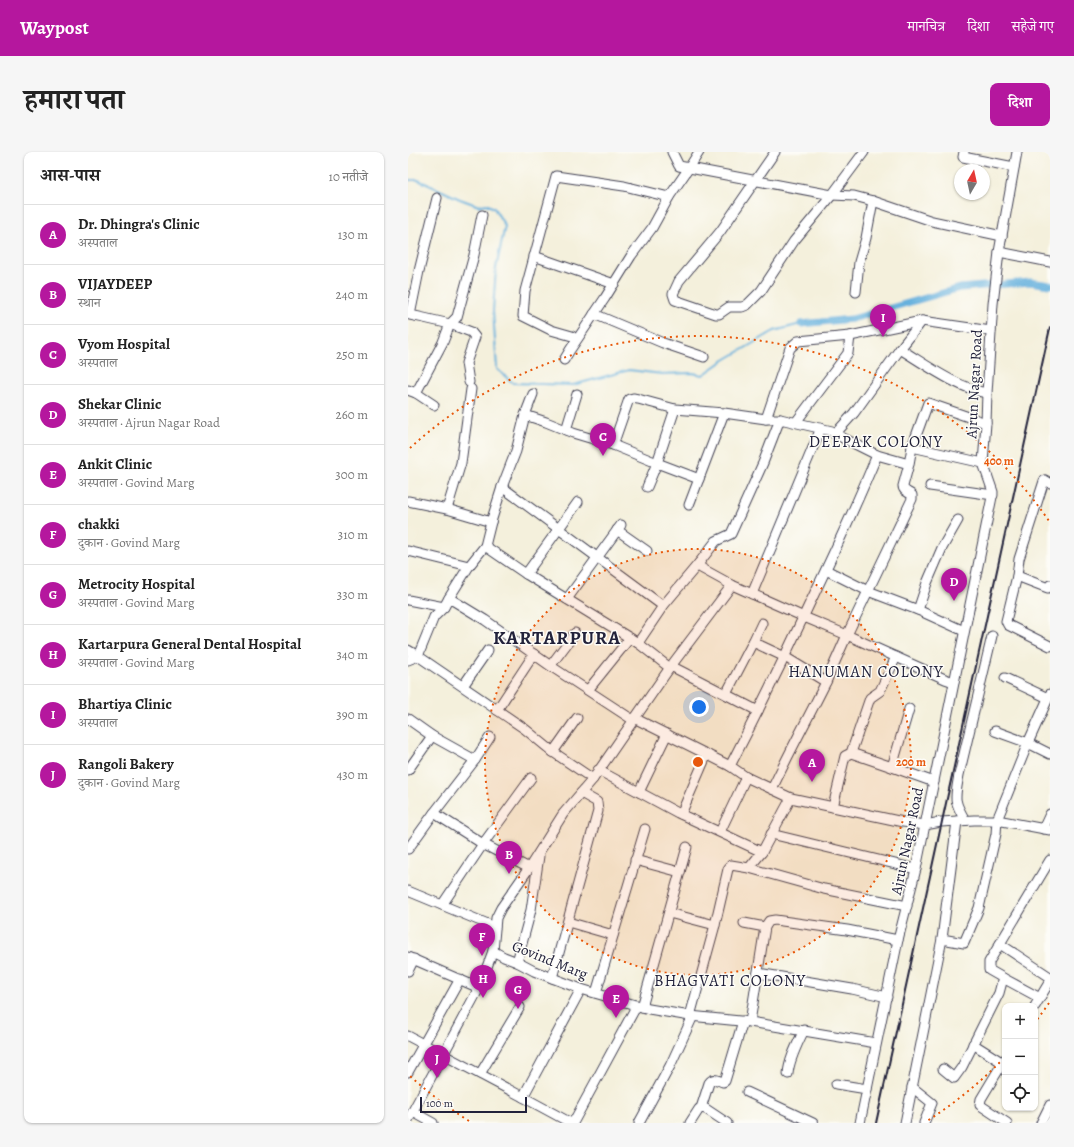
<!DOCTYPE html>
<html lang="hi">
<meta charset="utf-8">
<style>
:root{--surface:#fff;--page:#f6f6f6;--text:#222;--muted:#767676;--line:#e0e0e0;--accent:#b5179e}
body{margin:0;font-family:Alegreya,"Noto Serif Devanagari",serif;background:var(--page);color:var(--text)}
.controls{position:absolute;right:12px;bottom:12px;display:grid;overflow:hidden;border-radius:8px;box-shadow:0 1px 3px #0004}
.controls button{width:36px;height:36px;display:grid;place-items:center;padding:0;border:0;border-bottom:1px solid var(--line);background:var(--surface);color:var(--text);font:20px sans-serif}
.compass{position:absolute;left:546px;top:12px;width:36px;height:36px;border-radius:50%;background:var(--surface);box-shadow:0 1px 3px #0004;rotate:9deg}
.scale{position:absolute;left:12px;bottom:10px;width:107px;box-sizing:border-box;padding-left:4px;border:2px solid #22223b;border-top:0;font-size:11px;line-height:14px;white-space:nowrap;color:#22223b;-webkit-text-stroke:3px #fdfcf7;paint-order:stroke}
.you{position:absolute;left:291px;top:555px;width:14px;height:14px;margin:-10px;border:3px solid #fff;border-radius:50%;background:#1a73e8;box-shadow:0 0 0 6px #1a73e833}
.badge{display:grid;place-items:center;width:26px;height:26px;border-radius:50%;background:var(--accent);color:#fff;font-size:13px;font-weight:700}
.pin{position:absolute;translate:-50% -33px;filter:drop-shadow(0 1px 2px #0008)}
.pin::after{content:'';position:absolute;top:21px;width:14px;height:12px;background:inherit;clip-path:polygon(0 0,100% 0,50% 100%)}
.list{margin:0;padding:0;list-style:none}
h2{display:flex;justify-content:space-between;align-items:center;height:52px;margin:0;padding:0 16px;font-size:17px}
h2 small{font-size:13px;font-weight:400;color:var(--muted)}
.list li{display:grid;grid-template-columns:26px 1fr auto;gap:12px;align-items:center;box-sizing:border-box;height:60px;padding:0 16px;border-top:1px solid var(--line)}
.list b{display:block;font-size:15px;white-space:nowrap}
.list p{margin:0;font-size:13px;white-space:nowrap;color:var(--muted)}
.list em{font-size:13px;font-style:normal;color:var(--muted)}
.icon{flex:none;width:22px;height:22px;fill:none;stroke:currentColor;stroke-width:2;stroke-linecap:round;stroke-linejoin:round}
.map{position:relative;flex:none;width:642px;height:971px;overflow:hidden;border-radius:8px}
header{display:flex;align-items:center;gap:24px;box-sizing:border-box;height:56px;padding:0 20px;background:var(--accent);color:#fff}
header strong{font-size:19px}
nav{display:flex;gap:22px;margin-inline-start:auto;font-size:14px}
.intro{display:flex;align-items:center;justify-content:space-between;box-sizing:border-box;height:96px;padding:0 24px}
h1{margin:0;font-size:28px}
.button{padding:10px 18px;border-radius:8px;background:var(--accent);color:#fff;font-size:14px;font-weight:700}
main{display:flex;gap:24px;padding:0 24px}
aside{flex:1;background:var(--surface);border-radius:8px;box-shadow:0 1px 3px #0004}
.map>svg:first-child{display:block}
</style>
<header>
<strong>Waypost</strong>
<nav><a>मानचित्र</a><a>दिशा</a><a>सहेजे गए</a></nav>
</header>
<div class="intro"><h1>हमारा पता</h1><a class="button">दिशा</a></div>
<main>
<aside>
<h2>आस-पास<small>10 नतीजे</small></h2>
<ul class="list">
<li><span class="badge">A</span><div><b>Dr. Dhingra's Clinic</b><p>अस्पताल</p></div><em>130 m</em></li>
<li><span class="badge">B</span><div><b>VIJAYDEEP</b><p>स्थान</p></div><em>240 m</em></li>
<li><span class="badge">C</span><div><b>Vyom Hospital</b><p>अस्पताल</p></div><em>250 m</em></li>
<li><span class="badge">D</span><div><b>Shekar Clinic</b><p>अस्पताल · Ajrun Nagar Road</p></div><em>260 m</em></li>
<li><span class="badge">E</span><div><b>Ankit Clinic</b><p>अस्पताल · Govind Marg</p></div><em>300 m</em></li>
<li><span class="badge">F</span><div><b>chakki</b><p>दुकान · Govind Marg</p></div><em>310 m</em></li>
<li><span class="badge">G</span><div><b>Metrocity Hospital</b><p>अस्पताल · Govind Marg</p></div><em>330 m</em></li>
<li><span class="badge">H</span><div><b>Kartarpura General Dental Hospital</b><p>अस्पताल · Govind Marg</p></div><em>340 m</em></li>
<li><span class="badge">I</span><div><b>Bhartiya Clinic</b><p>अस्पताल</p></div><em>390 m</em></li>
<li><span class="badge">J</span><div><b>Rangoli Bakery</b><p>दुकान · Govind Marg</p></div><em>430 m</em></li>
</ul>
</aside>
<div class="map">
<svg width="642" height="971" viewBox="0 0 642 971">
<rect width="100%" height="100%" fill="#fdfcf7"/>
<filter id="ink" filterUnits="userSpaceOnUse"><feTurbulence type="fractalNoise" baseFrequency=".025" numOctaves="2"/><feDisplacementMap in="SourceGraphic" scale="8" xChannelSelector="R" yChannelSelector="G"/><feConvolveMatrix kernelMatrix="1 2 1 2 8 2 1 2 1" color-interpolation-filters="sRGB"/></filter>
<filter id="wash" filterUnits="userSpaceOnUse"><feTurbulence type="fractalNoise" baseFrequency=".012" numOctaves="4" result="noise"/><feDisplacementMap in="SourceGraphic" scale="16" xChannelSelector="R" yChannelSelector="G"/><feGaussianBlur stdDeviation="0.9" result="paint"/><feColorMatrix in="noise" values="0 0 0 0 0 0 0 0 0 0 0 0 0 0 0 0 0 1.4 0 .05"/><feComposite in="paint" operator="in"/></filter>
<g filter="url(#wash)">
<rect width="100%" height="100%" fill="#f4f0dc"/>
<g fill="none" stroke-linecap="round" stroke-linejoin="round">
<polyline stroke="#65b0dd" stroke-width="2" points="0,28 10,28 52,47 71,54 78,52 86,56 97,74 88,116 85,159 89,217 105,231 165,233 221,218 254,222 284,221 295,223 315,209 366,179 393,172"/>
<polyline stroke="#65b0dd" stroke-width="7" points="393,172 444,167 552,136 622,130 642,133"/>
</g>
</g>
<g filter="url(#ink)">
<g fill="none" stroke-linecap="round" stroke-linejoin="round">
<defs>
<g id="minor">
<polyline points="264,0 271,14 424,43 446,44 465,49 524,69 594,84"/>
<polyline points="367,0 312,80 271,129 265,142 267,148 308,162 311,162 321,155 334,155 339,153 353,139 386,89 424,43 456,0"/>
<polyline points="556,0 555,5 606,15"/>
<polyline points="591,100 642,110"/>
<polyline points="126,104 206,132"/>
<polyline points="448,140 451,110 458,86 465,49"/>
<polyline points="186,162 255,191 296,205"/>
<polyline points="164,184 143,178 115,164 117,139 148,24 216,34 261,45 281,16 291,0"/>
<polyline points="492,197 514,169"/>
<polyline points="156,208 162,198 197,146 223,104 244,76 261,45"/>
<polyline points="61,230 58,211 67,185 63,180 42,172 49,165 66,103 74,63"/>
<polyline points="0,238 8,241 26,253"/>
<polyline points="8,241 35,190 42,172 16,166 2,163 11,119 29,46"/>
<polyline points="117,263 125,242"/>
<polyline points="358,267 382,196 390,189 442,184 514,169 583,179"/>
<polyline points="372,267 355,311 323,382 308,389 291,411 293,416 324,433 396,465 439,483 460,439 510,458 556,479"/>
<polyline points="388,270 440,201 442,184"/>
<polyline points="158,278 169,242"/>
<polyline points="205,293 221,247 225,246 230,247 267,257"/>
<polyline points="504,295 575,311"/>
<path d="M469 303C448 354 424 405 400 455 375 509 349 562 322 614L338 625 383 646 495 670 517 673 533 670 566 668H589L642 678"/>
<path d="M501 312 469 303 427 282 446 261 492 197C517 212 549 236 579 241"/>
<polyline points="642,331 637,328 636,329 611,407 609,424 598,469 600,473 642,494"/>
<polyline points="522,334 585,343"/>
<polyline points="94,335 255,454 230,491 262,516"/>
<polyline points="239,335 249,311 291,327"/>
<polyline points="0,349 39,357 83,370 94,335 108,299 117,263 138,270 165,281 205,293 249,311 267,257 316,261 358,267 372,267 424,279 427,282"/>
<polyline points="281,353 316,261"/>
<polyline points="39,357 53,311 63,237"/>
<polyline points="83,370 77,394 118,422 230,491"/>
<polyline points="209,378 239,399"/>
<polyline points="0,399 61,414 77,394"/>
<polyline points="61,414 41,446 77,468 144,515 225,568"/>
<path d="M418 418 460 439 504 347V343C500 340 495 339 495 334L501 312 504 295 520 251 578 271"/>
<polyline points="118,422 170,350"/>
<polyline points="609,424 640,436 642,433"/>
<polyline points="324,433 263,514 350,559"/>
<polyline points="344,442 413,276"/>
<polyline points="41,446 36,455 26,465 10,504 117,577 145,600 185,627"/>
<polyline points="159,447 213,373"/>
<polyline points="0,448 36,455"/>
<polyline points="255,454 291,411"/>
<polyline points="510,458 519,431 534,396 550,368"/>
<polyline points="345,490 354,471"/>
<polyline points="0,498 10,504"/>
<polyline points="0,508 10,504"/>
<polyline points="143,513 167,481"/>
<polyline points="597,526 640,546"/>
<polyline points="55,534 80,498"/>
<polyline points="180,538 222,486"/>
<polyline points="318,542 345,490 377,505 418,530 439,483 537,527 546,530"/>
<polyline points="89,558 126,502"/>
<polyline points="226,566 322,614"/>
<polyline points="0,567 24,584 67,608 26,661 75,692 121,716"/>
<polyline points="587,579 620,591 642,542"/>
<polyline points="145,600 169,566"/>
<polyline points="443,601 484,615 526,630"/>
<polyline points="67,608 82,585"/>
<polyline points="484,615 501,557"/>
<polyline points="0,618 24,584"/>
<polyline points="190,618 270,661 354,700"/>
<path d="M364 637C381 601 400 566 418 530"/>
<polyline points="231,640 259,582"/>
<polyline points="383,646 354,700 341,716 416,737 499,754"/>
<polyline points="425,655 437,604 443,601 462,546 472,539 488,505"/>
<polyline points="273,662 299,602"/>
<path d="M557 668C545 648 547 646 551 623L584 484"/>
<polyline points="635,677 642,662"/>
<polyline points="312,680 338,625"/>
<polyline points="363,682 508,717"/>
<polyline points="0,697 26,661"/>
<polyline points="227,708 272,720 279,695"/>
<polyline points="0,739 87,775"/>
<polyline points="34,753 75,692 123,626"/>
<polyline points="261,761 307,773"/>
<polyline points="160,770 205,783"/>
<polyline points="336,771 357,775"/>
<polyline points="534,787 556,791 571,756 588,682 589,668 620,591 642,602"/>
<polyline points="592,792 642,825"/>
<polyline points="85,799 96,805 109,810 126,819 173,837 241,857 282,864 342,870 468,891"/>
<polyline points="0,805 71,836"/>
<polyline points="109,810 123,758 131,704"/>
<polyline points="0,819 6,807"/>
<polyline points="350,821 444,837 479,845"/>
<polyline points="144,826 190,659 189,650 173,641"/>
<polyline points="595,826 581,818 581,810 642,708"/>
<polyline points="188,841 237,677"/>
<polyline points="627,854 642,829"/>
<polyline points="234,855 272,720"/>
<polyline points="282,864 307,773 320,717 323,713 341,716"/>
<polyline points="342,870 357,775 361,769 367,768 439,778 490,788"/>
<polyline points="0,884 115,945 173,837"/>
<polyline points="565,892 595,911"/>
<polyline points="597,907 573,947 572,953 599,971"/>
<polyline points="535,917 546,926 554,915 591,841 595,826 632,846"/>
<polyline points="0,920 52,827"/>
<polyline points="72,922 112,855"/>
<path d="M380 922C381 907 390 891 396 878"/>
<polyline points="428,932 459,937"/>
<polyline points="504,935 524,951 516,971"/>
<polyline points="339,940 405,971"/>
<polyline points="115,945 163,971"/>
<path d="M293 956 301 931C305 925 309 928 315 930L317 929 335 869"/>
<polyline points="5,960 25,971"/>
<polyline points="0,968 71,836 85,799 88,766 93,756 121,716 155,662 185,627 263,514"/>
<polyline points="165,971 229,853"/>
<polyline points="231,971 262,914 285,864"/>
<polyline points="282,971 291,957 293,956 298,957 319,971"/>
<polyline points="452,971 490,788 508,717 517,673 585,340 575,311 578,271 579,241 585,152 591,100 609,0"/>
<polyline points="497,971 534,787 549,669"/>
<polyline points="633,971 642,953"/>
</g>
</defs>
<use href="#minor" stroke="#424153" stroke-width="11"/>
<use href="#minor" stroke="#fff" stroke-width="9"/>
<polyline stroke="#22223b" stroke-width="2" points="468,971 642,176"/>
</g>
</g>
<circle cx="290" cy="610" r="213" fill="#e8590c" fill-opacity=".12"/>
<g fill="none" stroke="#e8590c" stroke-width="2" stroke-dasharray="2 4">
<circle cx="290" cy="610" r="213"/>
<path d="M641 851A426 426 0 0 1 628 869M596 906A426 426 0 0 1 519 969M61 969A426 426 0 0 1 2 924M2 296A426 426 0 0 1 641 369"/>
</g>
<g text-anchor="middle" stroke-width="3" stroke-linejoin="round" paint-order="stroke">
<g font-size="15" fill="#22223b" stroke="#fdfcf7">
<text transform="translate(566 232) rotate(-87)" y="5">Ajrun Nagar Road</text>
<text transform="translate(499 689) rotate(-78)" y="5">Ajrun Nagar Road</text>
<text transform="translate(142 808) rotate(22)" y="5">Govind Marg</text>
</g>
<g font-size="16" letter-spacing="1" fill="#22223b" stroke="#fdfcf7">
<text x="468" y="295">DEEPAK COLONY</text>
<text x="458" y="525">HANUMAN COLONY</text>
<text x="322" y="834">BHAGVATI COLONY</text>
</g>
<g font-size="19" font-weight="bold" letter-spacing="1" fill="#22223b" stroke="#fdfcf7">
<text x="149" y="492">KARTARPURA</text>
</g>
</g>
<circle cx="290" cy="610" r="6" fill="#e8590c" stroke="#fdfcf7" stroke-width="2"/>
<g font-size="12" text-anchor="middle" font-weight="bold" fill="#e8590c" stroke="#fdfcf7" stroke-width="3" stroke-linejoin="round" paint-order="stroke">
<text x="591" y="313">400 m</text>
<text x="503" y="614">200 m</text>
</g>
</svg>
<div class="controls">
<button>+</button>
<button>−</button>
<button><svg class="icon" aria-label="locate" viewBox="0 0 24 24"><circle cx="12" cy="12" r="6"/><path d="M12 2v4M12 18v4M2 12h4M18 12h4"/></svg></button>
</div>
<svg class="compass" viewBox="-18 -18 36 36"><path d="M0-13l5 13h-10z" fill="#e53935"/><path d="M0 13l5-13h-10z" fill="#767676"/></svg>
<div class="scale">100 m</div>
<div class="you"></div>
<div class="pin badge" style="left:404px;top:630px">A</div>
<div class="pin badge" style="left:101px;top:722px">B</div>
<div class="pin badge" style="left:195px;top:304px">C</div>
<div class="pin badge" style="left:546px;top:449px">D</div>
<div class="pin badge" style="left:208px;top:866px">E</div>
<div class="pin badge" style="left:74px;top:804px">F</div>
<div class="pin badge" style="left:110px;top:857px">G</div>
<div class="pin badge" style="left:75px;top:846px">H</div>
<div class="pin badge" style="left:475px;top:185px">I</div>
<div class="pin badge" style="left:29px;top:926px">J</div>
</div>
</main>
